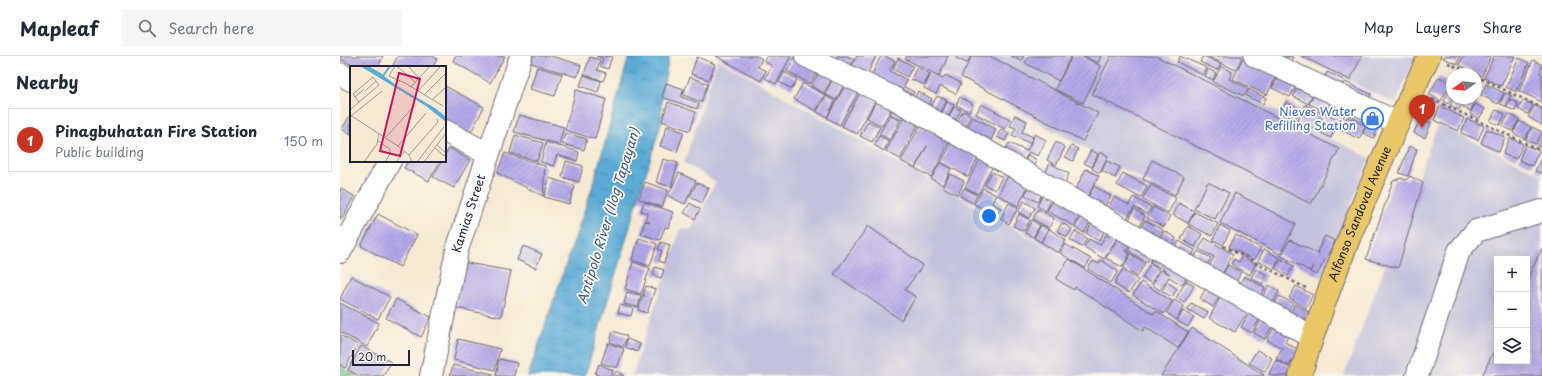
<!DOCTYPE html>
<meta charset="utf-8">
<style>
:root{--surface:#fff;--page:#f6f6f7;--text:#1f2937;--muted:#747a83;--line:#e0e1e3;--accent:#c8321e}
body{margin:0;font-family:"Playpen Sans",sans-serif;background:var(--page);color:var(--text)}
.controls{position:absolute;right:12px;bottom:12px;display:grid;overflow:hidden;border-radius:0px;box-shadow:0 2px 10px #0003}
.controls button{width:36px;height:36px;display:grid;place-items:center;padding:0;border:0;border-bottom:1px solid var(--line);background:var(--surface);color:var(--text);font:20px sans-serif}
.compass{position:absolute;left:1106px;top:12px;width:36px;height:36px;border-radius:50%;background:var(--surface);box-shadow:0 2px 10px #0003;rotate:256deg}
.scale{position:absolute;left:12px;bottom:10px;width:58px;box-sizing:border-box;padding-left:4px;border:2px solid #22223b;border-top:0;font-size:11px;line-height:14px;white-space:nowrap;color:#22223b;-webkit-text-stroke:3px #fbf7ec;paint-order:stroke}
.you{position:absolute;left:649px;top:160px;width:14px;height:14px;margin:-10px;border:3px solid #fff;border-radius:50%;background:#1a73e8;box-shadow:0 0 0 6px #1a73e833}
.badge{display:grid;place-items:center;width:26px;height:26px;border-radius:50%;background:var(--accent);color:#fff;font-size:13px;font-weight:700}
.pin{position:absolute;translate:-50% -33px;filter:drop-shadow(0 1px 2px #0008)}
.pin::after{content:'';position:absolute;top:21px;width:14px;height:12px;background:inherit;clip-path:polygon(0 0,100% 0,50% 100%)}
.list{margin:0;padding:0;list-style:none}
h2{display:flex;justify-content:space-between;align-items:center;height:52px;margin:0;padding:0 16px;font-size:17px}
h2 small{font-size:13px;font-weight:400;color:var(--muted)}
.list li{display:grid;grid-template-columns:26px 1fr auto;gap:12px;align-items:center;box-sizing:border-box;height:64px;margin:0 8px 8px;padding:0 8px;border:1px solid var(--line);border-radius:0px}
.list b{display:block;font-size:15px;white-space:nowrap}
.list p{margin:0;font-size:13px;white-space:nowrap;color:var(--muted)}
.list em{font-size:13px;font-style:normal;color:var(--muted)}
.icon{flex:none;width:22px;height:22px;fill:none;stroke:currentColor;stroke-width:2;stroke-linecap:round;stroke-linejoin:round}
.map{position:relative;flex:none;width:1202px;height:320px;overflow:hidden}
header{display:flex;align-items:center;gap:24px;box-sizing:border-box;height:56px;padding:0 20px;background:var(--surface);border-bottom:1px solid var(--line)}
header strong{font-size:19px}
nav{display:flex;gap:22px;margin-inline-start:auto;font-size:14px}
.search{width:280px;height:36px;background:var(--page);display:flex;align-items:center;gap:10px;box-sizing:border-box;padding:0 14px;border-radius:0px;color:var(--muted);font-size:15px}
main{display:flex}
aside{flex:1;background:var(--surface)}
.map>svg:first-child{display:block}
</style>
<header>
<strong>Mapleaf</strong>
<div class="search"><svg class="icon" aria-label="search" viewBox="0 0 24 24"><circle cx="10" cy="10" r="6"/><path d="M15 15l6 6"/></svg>Search here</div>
<nav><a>Map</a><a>Layers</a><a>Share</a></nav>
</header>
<main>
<aside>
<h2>Nearby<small></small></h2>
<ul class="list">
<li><span class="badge">1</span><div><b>Pinagbuhatan Fire Station</b><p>Public building</p></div><em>150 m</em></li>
</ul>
</aside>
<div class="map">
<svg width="1202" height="320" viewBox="0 0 1202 320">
<defs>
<pattern id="grass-tufts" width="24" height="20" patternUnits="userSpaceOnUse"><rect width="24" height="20" fill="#78c98a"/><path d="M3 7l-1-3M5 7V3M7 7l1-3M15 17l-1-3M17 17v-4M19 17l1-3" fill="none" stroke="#68ac78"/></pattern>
<pattern id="water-ripples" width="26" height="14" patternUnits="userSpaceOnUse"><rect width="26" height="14" fill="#5babd6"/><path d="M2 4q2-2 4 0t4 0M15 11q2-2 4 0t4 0" fill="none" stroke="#4b8baf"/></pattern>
<pattern id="building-hatch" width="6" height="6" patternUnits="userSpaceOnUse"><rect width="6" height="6" fill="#b4a9ea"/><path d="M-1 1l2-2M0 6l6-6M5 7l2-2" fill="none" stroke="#9289bf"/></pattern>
</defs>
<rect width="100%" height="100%" fill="#fbf7ec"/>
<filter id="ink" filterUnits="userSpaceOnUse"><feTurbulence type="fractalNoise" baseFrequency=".025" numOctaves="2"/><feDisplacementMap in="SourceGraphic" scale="8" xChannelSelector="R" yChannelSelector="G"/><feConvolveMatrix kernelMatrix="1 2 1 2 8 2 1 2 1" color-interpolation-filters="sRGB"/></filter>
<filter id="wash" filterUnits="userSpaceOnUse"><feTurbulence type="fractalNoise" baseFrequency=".012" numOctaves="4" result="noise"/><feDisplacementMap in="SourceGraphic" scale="16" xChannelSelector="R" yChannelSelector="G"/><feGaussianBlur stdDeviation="0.9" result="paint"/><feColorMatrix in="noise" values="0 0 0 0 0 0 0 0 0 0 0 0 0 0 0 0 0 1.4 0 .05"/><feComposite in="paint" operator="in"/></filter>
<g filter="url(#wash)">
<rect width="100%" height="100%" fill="#f6e9d3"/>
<g fill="#c3c1db" fill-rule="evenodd">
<polygon points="560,0 825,0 1030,102 982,222 619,23"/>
<polygon points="958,0 1075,0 1056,48"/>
<polygon points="378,3 931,320 292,320 341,172 351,173 376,126 344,107"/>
<path d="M1098 68 1202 119V320H1004ZM1157 203H1187V305H1157Z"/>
</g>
<polygon fill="url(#grass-tufts)" stroke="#4d7662" points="0,311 17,320 0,320"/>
<polygon fill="url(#water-ripples)" stroke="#3e6688" points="289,0 329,0 321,43 322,64 247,313 244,320 188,320 253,129"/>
<g id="blocks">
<g fill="url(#building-hatch)">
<polygon points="0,0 43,0 38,11 16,11 0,3"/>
<polygon points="58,0 93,0 97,3 93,11 52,11"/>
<polygon points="115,0 165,0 150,27 113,5"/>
<polygon points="193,0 211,0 241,9 237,21 191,7"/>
<polygon points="256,0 272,0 268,13 260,10 263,3"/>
<polygon points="376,0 417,0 422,3 418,11 426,15 421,25"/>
<polygon points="427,0 451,0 436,28 425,22 432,10 424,5"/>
<polygon points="455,0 479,12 470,28 447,15"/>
<polygon points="497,0 507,0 514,3 508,15 494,7"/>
<polygon points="517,0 536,0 525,23 509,15"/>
<polygon points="541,0 545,0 555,5 550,15 567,24 564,31 574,36 569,47 528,26"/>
<polygon points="567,0 608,0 599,20 565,3"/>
<polygon points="616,0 631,0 627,7 616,2"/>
<polygon points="632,0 650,0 758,57 743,85 621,21"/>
<polygon points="671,0 684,0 681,5"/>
<polygon points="689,0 731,0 719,25 685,7"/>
<polygon points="732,0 741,0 761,10 743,47 715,33"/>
<polygon points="744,0 761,0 758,7"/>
<polygon points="771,0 816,0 999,93 971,148 752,38"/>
<polygon points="840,0 867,12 863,19 837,6"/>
<polygon points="863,0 881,8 877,14 860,6"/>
<polygon points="867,0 900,0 902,1 896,14"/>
<polygon points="904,0 938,16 927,39 893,23"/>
<polygon points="944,0 953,1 948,12 940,8"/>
<polygon points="961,0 1022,0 1010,24"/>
<polygon points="1104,0 1120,0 1117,8 1103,2"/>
<polygon points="1123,0 1151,0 1142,20 1119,9"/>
<polygon points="1154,0 1175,0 1161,30 1144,22"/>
<polygon points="250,1 260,4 257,14 266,17 263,25 244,18"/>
<polygon points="357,1 375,8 369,24 351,18"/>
<polygon points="558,2 573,10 567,21 553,13"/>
<polygon points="1179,2 1189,7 1176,36 1166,31"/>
<polygon points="1193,4 1202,9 1200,17 1202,18 1202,46 1179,35"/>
<polygon points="881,10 892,16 889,23 908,32 904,40 873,26"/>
<polygon points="197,11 222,18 215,40 190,33"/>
<polygon points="577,11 590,18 584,29 571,23"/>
<polygon points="868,13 876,17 873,24 865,20"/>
<polygon points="1119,13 1129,18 1117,18"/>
<polygon points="480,14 493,21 484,37 471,30"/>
<polygon points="940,14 959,23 950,41 932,32"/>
<polygon points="444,16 457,23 452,33 439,26"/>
<polygon points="987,16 1004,24 998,36 982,28"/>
<polygon points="591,17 603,23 605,19 621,27 616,38 600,30 596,38 584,32"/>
<polygon points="244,19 261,25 258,36 240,30"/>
<polygon points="350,21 368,28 361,46 343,39"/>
<polygon points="1099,21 1111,27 1101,45 1089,38"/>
<polygon points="1136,21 1142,24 1136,36"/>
<polygon points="493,22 504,28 496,44 485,38"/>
<polygon points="960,25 975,33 968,48 953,40"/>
<polygon points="507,26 520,33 500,69 487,62"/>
<polygon points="1005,26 1031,38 1025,50 1000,37"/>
<polygon points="326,27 344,33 341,41 359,47 357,53 322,41"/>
<polygon points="463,27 485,39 476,55 454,43"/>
<polygon points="1146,28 1164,37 1158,48 1141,39"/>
<polygon points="105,30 144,51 130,78 105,64"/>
<polygon points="1111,32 1112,42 1108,48 1104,45"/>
<polygon points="909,33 926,42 923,48 906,40"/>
<polygon points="236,34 266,43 255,83 225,74"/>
<polygon points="521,35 536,44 517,78 502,70"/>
<polygon points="578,35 592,43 586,56 572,49"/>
<polygon points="975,35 988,42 982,54 969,48"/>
<polygon points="1165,37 1171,39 1166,50 1160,48"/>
<polygon points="486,40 495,45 487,61 477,56"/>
<polygon points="597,40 607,44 597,64 588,57"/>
<polygon points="993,40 1010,48 1003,62 987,54"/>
<polygon points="1136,40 1138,41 1130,55 1123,51 1128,42 1136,42"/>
<polygon points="620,41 633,48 629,56 616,49"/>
<polygon points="1084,42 1096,47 1092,59 1079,53"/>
<polygon points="1114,42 1125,42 1119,54 1110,49"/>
<polygon points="1170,43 1178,47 1175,55 1166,51"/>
<polygon points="1183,44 1193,49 1188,58 1178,53"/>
<polygon points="536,45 551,53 542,70 527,62"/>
<polygon points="557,45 568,51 561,64 550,58"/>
<polygon points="328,46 356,56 350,75 322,65"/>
<polygon points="607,46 614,49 606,65 599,62"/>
<polygon points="946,46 960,53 955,63 941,56"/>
<polygon points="641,48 670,63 665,73 636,58"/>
<polygon points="1013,48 1031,56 1026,68 1008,59"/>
<polygon points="1135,48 1145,53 1139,63 1130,58"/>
<polygon points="965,49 982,57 974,73 957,65"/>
<polygon points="1195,49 1202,53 1202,69 1188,61"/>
<polygon points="1100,50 1124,62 1118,75 1094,64"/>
<polygon points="614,51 621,54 614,67 607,64"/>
<polygon points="1156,54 1165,58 1160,69 1150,65"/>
<polygon points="623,55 631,59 624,73 616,68"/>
<polygon points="567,56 581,63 560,103 546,95"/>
<polygon points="985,57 1000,64 997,71 981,63"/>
<polygon points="11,58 11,78 2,73"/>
<polygon points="1169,58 1179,63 1173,75 1162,70"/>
<polygon points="179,59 224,71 219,88 174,76"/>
<polygon points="550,59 560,65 550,84 539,78"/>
<polygon points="675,59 687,65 682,76 693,81 690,87 672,79 676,72 670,70"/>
<polygon points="1031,60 1041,65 1034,82 1023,77"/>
<polygon points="632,61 656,73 648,91 623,79"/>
<polygon points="1007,61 1026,70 1019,83 1001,74"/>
<polygon points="1080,62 1091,67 1085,82 1074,77"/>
<polygon points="1127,63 1144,70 1138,84 1121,77"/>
<polygon points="528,65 540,71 532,86 520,80"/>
<polygon points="1179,65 1191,71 1185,83 1173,77"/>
<polygon points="981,67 995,73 991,82 977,75"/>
<polygon points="327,70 344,76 337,96 320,90"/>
<polygon points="580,70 594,77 612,82 591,121 575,112 587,90 575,112 561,105"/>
<polygon points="1192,71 1202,76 1196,88 1186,84"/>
<polygon points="661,73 669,77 665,85 657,81"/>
<polygon points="1147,73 1165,81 1159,96 1141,87"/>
<polygon points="225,77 247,83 244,94 222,88"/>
<polygon points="695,78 706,84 698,100 689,96 681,110 662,101 669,87 687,95"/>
<polygon points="175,79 203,87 197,105 170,97"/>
<polygon points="539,80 549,85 544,95 534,89"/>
<polygon points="1202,81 1202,92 1198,90"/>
<polygon points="1170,82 1183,88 1176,103 1163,98"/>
<polygon points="206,86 239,96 237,105 217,99 213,110 201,106"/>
<polygon points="716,86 725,91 716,109 707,104"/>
<polygon points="612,87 638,102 628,121 601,106"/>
<polygon points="1185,89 1199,95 1192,110 1179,104"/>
<polygon points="731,90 738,93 733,105 725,101"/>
<polygon points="1069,90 1077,93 1068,120 1059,117"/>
<polygon points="109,92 130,104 114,132 93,121 102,105 105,105 105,99"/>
<polygon points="751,94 758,98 752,111 744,107"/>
<polygon points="760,96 768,100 760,117 752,113"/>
<polygon points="165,97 205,110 203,140 157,117"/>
<polygon points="688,99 697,104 692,115 682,111"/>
<polygon points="1202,100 1202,117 1195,115"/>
<polygon points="323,103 338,107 331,131 316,126"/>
<polygon points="640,103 653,110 638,138 625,131"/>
<polygon points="812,104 844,121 835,139 803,123"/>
<polygon points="68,105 100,105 89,125 64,112"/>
<polygon points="226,105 243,110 239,126 222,121"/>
<polygon points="767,105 780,111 775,122 762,115"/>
<polygon points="600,107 611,113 603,129 591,123"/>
<polygon points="710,107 729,118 722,132 703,122"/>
<polygon points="746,113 759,120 746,143 734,136"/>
<polygon points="671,114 691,125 678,150 658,139"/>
<polygon points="652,116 662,121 655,134 645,129"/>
<polygon points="339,117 356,125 345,148 328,140"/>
<polygon points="783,117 807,130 801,142 777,129"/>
<polygon points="610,118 624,125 618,139 603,131"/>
<polygon points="1070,120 1083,127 1058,212 1026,203 1053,125 1061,122 1066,124"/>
<polygon points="209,122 235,130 229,148 204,141"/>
<polygon points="305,126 328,134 322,151 299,143"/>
<polygon points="868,126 889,137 875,163 854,153"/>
<polygon points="357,127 369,132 362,147 350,141"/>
<polygon points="691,128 704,134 698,146 685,139"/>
<polygon points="811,129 836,142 828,157 802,143"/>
<polygon points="754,130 771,140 763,154 746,145"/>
<polygon points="0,132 14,140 2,163 0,162"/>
<polygon points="624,132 637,139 633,147 620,140"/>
<polygon points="643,132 656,139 652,147 661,152 656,160 634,148"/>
<polygon points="705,135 714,140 706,155 697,150"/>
<polygon points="895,137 956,168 940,198 880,167"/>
<polygon points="715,140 743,155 734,170 707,155"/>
<polygon points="774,141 789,149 793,141 811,151 807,158 794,151 785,166 766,156"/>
<polygon points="684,145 695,152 689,162 678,156"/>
<polygon points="304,146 333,156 328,172 325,171 320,184 301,178 305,165 310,166 305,164 308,157 301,155"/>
<polygon points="350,147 360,153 355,163 344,157"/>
<polygon points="669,147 678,152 669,168 660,163"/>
<polygon points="839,147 854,155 848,167 833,159"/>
<polygon points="813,151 830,160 824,171 807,162"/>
<polygon points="698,153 714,162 709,172 693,163"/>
<polygon points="794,153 805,160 800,170 789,164"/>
<polygon points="855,156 878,168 872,180 848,168"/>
<polygon points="744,157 752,163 744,177 735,171"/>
<polygon points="38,158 77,179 60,211 21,190"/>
<polygon points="679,158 690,164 684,175 673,170"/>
<polygon points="692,164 700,169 693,181 685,177"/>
<polygon points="754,164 766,172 759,185 746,177"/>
<polygon points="805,164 823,174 816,186 799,176"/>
<polygon points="722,167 732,173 727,181 717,175"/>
<polygon points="701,169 708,173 701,186 694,182"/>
<polygon points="880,169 890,175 883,189 873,184"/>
<polygon points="528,170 583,209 565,234 576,241 561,264 494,218"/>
<polygon points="848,170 862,178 855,191 841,183"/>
<polygon points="709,173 726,184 718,197 701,186"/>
<polygon points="774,173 780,177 764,203 744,191 749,183 760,189 766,179 769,181"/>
<polygon points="735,175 747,182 742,191 730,184"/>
<polygon points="824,175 836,182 830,194 818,187"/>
<polygon points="780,179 791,186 786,195 790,198 782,211 766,202"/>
<polygon points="896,179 921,192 914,204 889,191"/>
<polygon points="985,180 995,185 977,219 970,216 973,210 970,215 941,200 950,184 979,198 977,196"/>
<polygon points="299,182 317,188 310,210 292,204"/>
<polygon points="865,182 893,198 879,224 866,216 874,201 859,193"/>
<polygon points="839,185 855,194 849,205 833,196"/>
<polygon points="321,186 330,189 324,207 319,205 322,195 318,193"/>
<polygon points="792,187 811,198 807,206 788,195"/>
<polygon points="725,188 751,203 745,212 720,197"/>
<polygon points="183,190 202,198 196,212 177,204"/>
<polygon points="1202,192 1202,320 1142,320 1157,288 1157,305 1187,305 1187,224"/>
<polygon points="924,193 940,202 934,213 918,205"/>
<polygon points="858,195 871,202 864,214 851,207"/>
<polygon points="791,198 805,207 797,221 783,212"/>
<polygon points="815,198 825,203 819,212 810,206"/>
<polygon points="902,200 916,208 910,219 891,208 894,203 899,206"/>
<polygon points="729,203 813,258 816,255 848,276 838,292 805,271 803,275 735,231 734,234 716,223"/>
<polygon points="941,203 954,210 948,220 935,212"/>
<polygon points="761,204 778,215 771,227 748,213 753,205 759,208"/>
<polygon points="826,205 848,219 842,229 829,221 820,234 812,229 821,214 830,218 822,213"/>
<polygon points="122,206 171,215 161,261 116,252"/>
<polygon points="293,206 310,212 301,238 285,233"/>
<polygon points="810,208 819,214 811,227 802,222"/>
<polygon points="888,209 901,216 893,232 880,224"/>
<polygon points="315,211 324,214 321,222 313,219"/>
<polygon points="916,213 927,219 922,228 911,222"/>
<polygon points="782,214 798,224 789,237 774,228"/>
<polygon points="11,220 50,241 38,263 0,243"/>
<polygon points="904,220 925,232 918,245 897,234"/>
<polygon points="846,225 854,230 844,247 836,242"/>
<polygon points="801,226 832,245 824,258 793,239"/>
<polygon points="827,226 837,233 832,241 822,235"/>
<polygon points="868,228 882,236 873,251 860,243"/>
<polygon points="929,229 939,235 931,251 920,246"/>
<polygon points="306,230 315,233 307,257 298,254 303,239 305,240 303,239"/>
<polygon points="956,230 973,239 966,252 949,242"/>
<polygon points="287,236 301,239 298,251 284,248"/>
<polygon points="883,237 909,252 895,276 869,262"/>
<polygon points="939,240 953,247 946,259 933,252"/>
<polygon points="56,243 91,261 81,281 46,262"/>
<polygon points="834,244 844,250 837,264 827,257"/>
<polygon points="0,247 39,267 27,291 0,276"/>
<polygon points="851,247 868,256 864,263 847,253"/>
<polygon points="955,248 969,256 961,270 947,262"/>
<polygon points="280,249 293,252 291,260 278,257"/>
<polygon points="910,254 921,260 912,277 901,271"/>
<polygon points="843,255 854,261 848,271 837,265"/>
<polygon points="922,262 933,269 925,283 914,277"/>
<polygon points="937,267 951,275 945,286 959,294 949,310 936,303 942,292 927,284"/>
<polygon points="852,272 924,319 923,320 821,320"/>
<polygon points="273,275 287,280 283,291 270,286"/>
<polygon points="0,279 18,289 5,312 0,309"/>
<polygon points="118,283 160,293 155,314 114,304"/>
<polygon points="287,283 300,288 297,296 285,291"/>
<polygon points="268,287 284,293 277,312 261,307"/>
<polygon points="21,290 51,306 43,320 19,320 8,314"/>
<polygon points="917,294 932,302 925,316 909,307"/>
<polygon points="159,303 177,307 174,320 156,320"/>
<polygon points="936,304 953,313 949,320 933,320 929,318"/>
<polygon points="259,308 273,314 271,320 261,320 255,318"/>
<polygon points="113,309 153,318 153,320 110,320"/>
<polygon points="277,315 284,320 273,320"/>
</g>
</g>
</g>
<g filter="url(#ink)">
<use href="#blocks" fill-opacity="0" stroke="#6c6870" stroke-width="1"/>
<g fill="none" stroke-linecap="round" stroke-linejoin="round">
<defs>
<g id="minor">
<polyline points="466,0 552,41 972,281"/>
<polyline points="915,0 1058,67"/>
<polyline points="0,18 11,24"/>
<polyline points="105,75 148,98"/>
<polyline points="0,196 50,105"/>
<path id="s1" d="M91 320 117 194 181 0"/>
<polyline points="1077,320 1119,195 1136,175 1202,155"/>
</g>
<g id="major">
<path id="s2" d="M960 320C993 212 1041 103 1089 0"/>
</g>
</defs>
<use href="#minor" stroke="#6c6870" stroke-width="24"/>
<use href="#major" stroke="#6c6870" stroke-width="24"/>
<g stroke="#6c6870" stroke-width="2.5" stroke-dasharray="3 3" stroke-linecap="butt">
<polyline points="1108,7 1132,18"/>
<polyline points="1136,20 1202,52"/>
<polyline points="1092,43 1202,95"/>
<polyline points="883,190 968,233"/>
</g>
<use href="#minor" stroke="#fff" stroke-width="22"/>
<use href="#major" stroke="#e9c769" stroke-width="22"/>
</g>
</g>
<defs>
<symbol id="shop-ring" viewBox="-11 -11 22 22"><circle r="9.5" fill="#fbf7ec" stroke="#3f7fe0" stroke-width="1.5"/><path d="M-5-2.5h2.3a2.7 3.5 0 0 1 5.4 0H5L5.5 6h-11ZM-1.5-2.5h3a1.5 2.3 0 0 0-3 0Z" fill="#3f7fe0"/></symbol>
</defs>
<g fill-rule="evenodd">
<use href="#shop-ring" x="1020" y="50" width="25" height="25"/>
</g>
<g text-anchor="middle" stroke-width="3.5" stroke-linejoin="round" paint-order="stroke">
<g font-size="12" fill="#366cbe" stroke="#fbf7ec" text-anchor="end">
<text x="1016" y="60">Nieves Water<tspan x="1016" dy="14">Refilling Station</tspan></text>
</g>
<g font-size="12" fill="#22223b" stroke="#fbf7ec">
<text dy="4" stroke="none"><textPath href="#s1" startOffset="167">Kamias Street</textPath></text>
<text dy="4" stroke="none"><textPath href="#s2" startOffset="173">Alfonso Sandoval Avenue</textPath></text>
</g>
<g font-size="13" font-style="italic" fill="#395979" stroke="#fbf7ec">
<text transform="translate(268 160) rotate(-73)" y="5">Antipolo River (Ilog Tapayan)</text>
</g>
</g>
<g transform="translate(10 10)">
<rect width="96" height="96" fill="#f6e9d3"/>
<path d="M10 0H18L29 6 47 20 85 42 96 51V56L76 40Z" fill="#5babd6"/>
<path fill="none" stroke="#5babd6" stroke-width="2" d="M33 10 40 0"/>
<path fill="none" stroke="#a19996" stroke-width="1" d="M45 0 39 10 55 17 93 40M47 0 65 16M58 0 69 12M61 21 80 0M15 25 26 15M68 25 91 0M74 29 96 7M5 31 14 23M82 34 96 21M0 44 9 36 29 19 23 11 3 28 9 36M0 49 48 80 59 89 62 96M1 50 32 25M36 71 65 39M28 75 40 83V88L35 96M87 79 96 87M48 80 76 47M85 82 94 90 96 87M59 89 88 56 87 53M14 96 27 78 29 67M46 96 55 85M67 96 94 61M74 96 96 67"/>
<path fill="#c2185b" fill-opacity="0.15" stroke="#c2185b" stroke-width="2" d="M49 7 70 13 50 90 30 85Z"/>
<rect width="96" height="96" fill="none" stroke="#22223b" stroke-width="2"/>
</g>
</svg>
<div class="controls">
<button>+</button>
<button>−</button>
<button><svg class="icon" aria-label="layers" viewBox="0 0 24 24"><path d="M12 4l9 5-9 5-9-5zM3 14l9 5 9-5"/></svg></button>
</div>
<svg class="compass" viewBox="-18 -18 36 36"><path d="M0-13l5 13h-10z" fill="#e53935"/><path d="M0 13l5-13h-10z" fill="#747a83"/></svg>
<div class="scale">20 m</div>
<div class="you"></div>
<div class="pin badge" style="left:1082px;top:72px">1</div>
</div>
</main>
